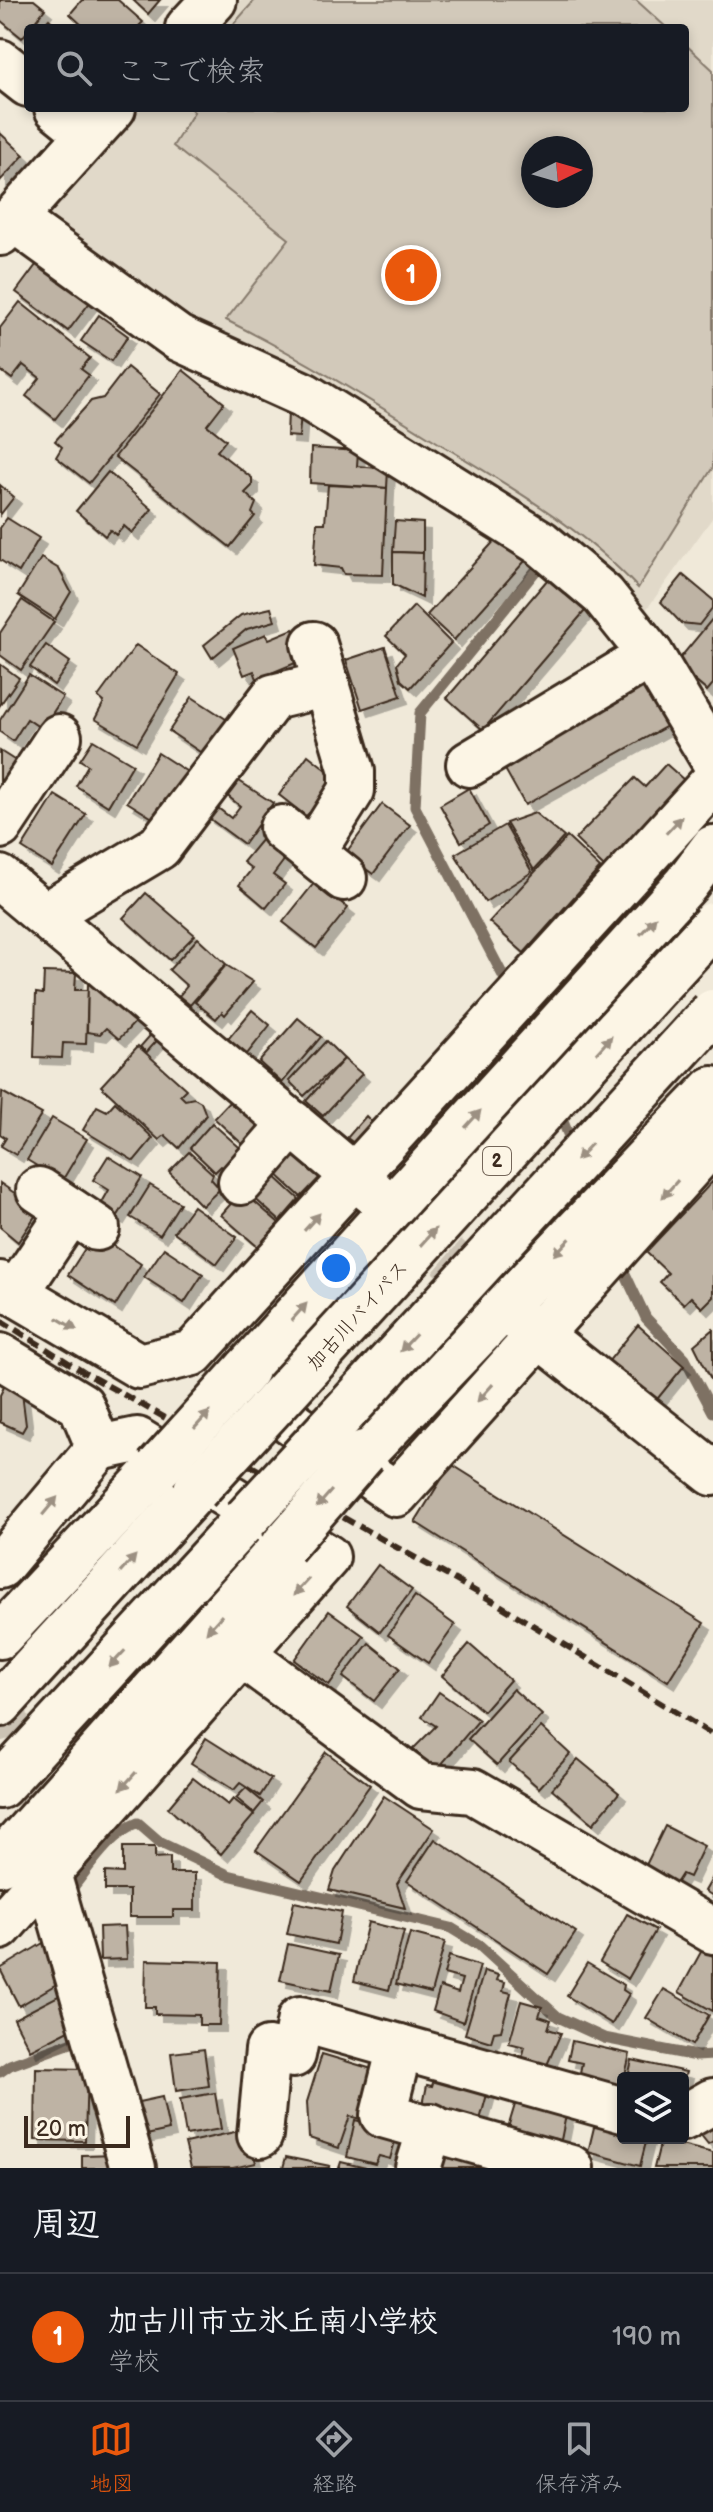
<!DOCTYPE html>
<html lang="ja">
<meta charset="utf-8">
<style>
:root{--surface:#171b24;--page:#242831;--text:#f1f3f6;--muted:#9ea1a6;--line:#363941;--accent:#ea580c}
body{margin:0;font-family:"Balsamiq Sans","Klee One",sans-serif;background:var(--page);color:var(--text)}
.controls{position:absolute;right:24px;bottom:24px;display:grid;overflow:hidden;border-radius:8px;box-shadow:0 4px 12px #0003}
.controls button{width:72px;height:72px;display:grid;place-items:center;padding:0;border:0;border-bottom:2px solid var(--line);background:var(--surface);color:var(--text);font:40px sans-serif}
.compass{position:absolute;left:521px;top:136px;width:72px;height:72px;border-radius:50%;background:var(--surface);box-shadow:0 4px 12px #0003;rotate:85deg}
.scale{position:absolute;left:24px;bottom:20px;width:106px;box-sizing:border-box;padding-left:8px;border:4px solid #3b2a1e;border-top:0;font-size:22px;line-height:28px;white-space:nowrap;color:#3b2a1e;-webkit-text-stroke:6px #fcf5e5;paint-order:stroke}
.you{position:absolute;left:336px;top:1268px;width:28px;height:28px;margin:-20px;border:6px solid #fff;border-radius:50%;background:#1a73e8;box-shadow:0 0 0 12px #1a73e833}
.badge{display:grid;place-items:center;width:52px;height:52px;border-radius:50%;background:var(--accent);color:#fff;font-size:26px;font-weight:700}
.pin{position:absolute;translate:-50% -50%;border:4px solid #fff;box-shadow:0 2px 8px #0006}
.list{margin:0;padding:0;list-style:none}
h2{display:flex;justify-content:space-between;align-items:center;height:104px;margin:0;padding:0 32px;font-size:34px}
h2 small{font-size:26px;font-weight:400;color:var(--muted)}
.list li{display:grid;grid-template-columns:52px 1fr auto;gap:24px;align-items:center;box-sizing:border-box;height:128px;padding:0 32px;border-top:2px solid var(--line)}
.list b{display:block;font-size:30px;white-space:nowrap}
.list p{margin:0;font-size:26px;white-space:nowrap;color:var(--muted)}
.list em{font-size:26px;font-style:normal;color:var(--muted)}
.icon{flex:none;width:44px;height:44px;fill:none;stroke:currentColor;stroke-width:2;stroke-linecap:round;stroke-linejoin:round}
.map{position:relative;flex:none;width:713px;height:2168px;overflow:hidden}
.search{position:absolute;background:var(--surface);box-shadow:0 4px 12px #0003;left:24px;right:24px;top:24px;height:88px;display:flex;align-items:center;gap:20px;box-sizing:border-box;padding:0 28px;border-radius:8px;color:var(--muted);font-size:30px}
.sheet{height:232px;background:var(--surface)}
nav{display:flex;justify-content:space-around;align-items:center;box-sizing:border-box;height:112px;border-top:2px solid var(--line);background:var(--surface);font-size:22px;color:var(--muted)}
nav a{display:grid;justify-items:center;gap:4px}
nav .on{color:var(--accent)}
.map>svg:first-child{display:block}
</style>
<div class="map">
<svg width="713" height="2168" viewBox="0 0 713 2168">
<defs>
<filter id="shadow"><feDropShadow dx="7" dy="7" stdDeviation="0" flood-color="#0004"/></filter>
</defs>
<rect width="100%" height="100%" fill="#f0e9d9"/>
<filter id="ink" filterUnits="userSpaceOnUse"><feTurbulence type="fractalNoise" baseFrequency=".0125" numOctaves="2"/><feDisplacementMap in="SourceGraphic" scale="16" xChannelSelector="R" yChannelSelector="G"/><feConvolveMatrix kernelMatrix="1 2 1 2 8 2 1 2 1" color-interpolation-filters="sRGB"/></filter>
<g filter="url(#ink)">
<path fill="#e1d9c9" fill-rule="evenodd" d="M239 0H713V517L644 613 590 554 532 515 169 316 43 215 141 108H685V28H214ZM533 148H581V196H533Z"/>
<g fill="#d2c9ba" stroke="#867a6c" stroke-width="2" fill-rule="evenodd">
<polygon points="255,0 636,0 667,28 230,28"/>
<path d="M685 44 713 70V467L638 588C580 526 509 486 437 442 368 399 299 356 226 320L289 239 173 146 194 112 190 108H685ZM533 148H581V196H533Z"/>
</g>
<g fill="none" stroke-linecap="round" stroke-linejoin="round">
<g stroke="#7e7163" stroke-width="11">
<polyline points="510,989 415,807 420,713 546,558"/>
<polyline points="558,1109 574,1149"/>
<polyline points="619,1261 646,1318 685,1359 713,1412"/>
<path d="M73 1896 70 1891C88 1869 110 1833 138 1823L161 1843 228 1875 451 1928 479 1945 558 2017 604 2038 696 2056 713 2055"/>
<polyline points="0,2072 10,2065 79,2040 85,2033"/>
</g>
</g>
<g fill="#beb3a4" stroke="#3b2a1e" stroke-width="2" filter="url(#shadow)">
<polygon points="0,0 34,0 45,9 22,38 0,20"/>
<polygon points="82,0 118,0 143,22 137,28 85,28 70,14"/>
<polygon points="133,0 160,0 148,14"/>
<polygon points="49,19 59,28 41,28"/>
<polygon points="0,133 24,155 0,181"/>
<polygon points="39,261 91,301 68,331 16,292"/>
<polygon points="20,302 90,358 81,369 89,375 55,419 26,396 40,378 23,365 12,379 0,370 0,328"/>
<polygon points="99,315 128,336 111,361 81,341"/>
<polygon points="127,367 160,394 89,483 56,457 62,447 55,441 91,401 103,398"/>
<polygon points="183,370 224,403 207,425 226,440 217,451 252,478 252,486 245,493 256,503 252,513 255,516 230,547 115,457"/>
<polygon points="288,411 301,412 299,437 287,436"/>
<polygon points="311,448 358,451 357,466 388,469 387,488 310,483"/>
<polygon points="108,472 152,509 132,533 124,526 116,535 110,530 105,536 76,511"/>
<polygon points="0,485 14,497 0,515"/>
<polygon points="328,485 387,488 383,575 344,574 341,568 314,565 317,523 325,523"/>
<polygon points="7,518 39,538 19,572 0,560 0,528"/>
<polygon points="395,521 423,523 423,553 393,552"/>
<polygon points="498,537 525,561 454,640 427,615"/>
<polygon points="393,552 423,553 422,598 393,584"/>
<polygon points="41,558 59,569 71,592 55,619 18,595"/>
<polygon points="553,573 590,605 483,730 447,698"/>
<polygon points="683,575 713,600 713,607 699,625 681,623 661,602"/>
<polygon points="22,600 54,622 21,670 0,655 0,633"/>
<polygon points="414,606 451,643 410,688 401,680 397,664 405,654 386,636"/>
<polygon points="271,608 275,621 247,629 212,658 204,645 241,615"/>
<polygon points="713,618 713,684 707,691 675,664"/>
<polygon points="293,629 305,659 257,679 254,671 244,675 233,648 266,634 269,639"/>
<polygon points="46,645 70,662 54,685 30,667"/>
<polygon points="136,645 179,674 137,744 95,719 104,702 98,697"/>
<polygon points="385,647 401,696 362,709 346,660"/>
<polygon points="0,664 19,678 0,705"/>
<polygon points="29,675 63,697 42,729 27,719 13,741 0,732 0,720"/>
<polygon points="643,684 667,726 525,805 502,764"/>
<polygon points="192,697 229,721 206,756 169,731"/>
<polygon points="93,740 133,764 108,806 76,786 88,765 80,760"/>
<polygon points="0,751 22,765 0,800"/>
<polygon points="158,753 189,773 159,822 127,802"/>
<polygon points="308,755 336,777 316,819 309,813 306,816 279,795"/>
<polygon points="666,764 684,780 604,867 575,839 635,778 645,787"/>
<polygon points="236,779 273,803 244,844 206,816 214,805 231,818 240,806 224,793"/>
<polygon points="469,788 489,825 461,842 440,805"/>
<polygon points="55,795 86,814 52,867 22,848"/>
<polygon points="382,804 410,825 373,874 345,854"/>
<polygon points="535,813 564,837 534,870 506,823"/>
<polygon points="505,825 532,872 485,902 455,854"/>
<polygon points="567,837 600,868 524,953 489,922"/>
<polygon points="262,839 285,859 273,875 285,884 266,908 239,885 252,869 243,862"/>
<polygon points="315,882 348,908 316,948 283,922"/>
<polygon points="146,893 195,935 170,960 123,918"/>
<polygon points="198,938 226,964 190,1005 179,996 187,986 169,970"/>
<polygon points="226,965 253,982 225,1015 222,1012 216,1019 195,1002"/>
<polygon points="44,972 76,973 75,990 88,990 86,1044 63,1043 62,1058 34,1057 36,993 43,994"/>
<polygon points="95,979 139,1018 119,1039 106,1028 100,1034 87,1032 88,982"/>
<polygon points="252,1010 270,1025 247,1054 228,1039"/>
<polygon points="298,1018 321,1037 282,1083 259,1062"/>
<polygon points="154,1031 161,1036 147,1052 140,1047"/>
<polygon points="326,1041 344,1059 304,1096 289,1081"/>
<polygon points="138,1046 186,1089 180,1095 185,1100 194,1098 201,1102 206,1115 179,1148 165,1135 159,1140 101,1086"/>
<polygon points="344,1059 362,1074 323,1116 306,1101"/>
<polygon points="2,1092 42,1114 16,1155 1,1146 6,1138 0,1134"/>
<polygon points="235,1096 270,1128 249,1150 214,1118"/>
<polygon points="115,1102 153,1138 134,1161 83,1130 97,1106 107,1111"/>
<polygon points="366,1116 373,1123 354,1143 347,1138"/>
<polygon points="52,1118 87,1139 62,1181 27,1160"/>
<polygon points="212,1123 246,1153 229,1173 221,1166 215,1172 190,1148"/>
<polygon points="296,1148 324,1173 301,1197 274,1172"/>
<polygon points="189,1152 213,1174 211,1179 220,1189 202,1206 169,1172"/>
<polygon points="108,1156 142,1177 117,1217 100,1206 109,1190 93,1180"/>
<polygon points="271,1173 299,1199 280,1221 252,1196"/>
<polygon points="713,1181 713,1297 702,1308 691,1297 684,1304 660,1282 668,1273 646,1252"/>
<polygon points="0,1183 39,1210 18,1242 0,1227"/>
<polygon points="150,1185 180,1203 160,1235 130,1217"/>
<polygon points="242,1191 279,1223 258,1247 221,1215"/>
<polygon points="193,1206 237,1237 217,1264 174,1232"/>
<polygon points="95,1233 141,1264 115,1306 68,1275"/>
<polygon points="164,1248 203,1274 184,1303 144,1277"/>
<polygon points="638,1325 684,1366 654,1403 607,1363"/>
<polygon points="713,1329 713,1383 694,1345"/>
<polygon points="6,1383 22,1393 26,1425 22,1432 0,1422 0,1395"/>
<polygon points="451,1464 704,1623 668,1681 415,1522"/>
<polygon points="378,1565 412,1590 380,1632 347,1606"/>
<polygon points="415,1596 455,1625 428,1663 388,1635"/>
<polygon points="329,1611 364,1636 329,1685 294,1660"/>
<polygon points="369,1643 400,1668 374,1701 343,1677"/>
<polygon points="469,1644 510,1680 483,1711 442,1676"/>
<polygon points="513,1689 542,1715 497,1765 468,1739"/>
<polygon points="439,1692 479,1720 435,1772 413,1749 436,1726 422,1717"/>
<polygon points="541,1727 570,1754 539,1788 509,1762"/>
<polygon points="206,1738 271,1779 260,1796 240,1783 234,1790 191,1763"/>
<polygon points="326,1752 370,1785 301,1881 256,1850"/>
<polygon points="578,1759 619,1793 593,1824 552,1789"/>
<polygon points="193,1778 228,1805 233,1799 254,1815 221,1854 168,1808"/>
<polygon points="246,1788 263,1802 254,1813 236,1798"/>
<polygon points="384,1796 434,1829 397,1884 405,1908 329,1890 335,1871"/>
<polygon points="665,1826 704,1846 689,1877 682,1874 675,1885 644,1869"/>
<polygon points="435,1839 576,1932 548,1974 407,1881"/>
<polygon points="123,1847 155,1847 155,1858 170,1857 170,1873 195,1873 195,1910 173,1910 173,1917 129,1917 129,1890 105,1890 105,1872 123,1873"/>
<polygon points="713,1877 713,1896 705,1891"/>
<polygon points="294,1902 342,1912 336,1944 287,1934"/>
<polygon points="627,1914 656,1930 628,1979 600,1962"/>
<polygon points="368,1922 404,1931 389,1990 354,1981"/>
<polygon points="125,1926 127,1959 100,1960 99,1927"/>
<polygon points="410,1933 445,1942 431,1993 396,1984"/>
<polygon points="43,1943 65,1979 19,2006 0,1969"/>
<polygon points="288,1944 339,1955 331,1991 280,1980"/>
<polygon points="702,1950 713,1956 713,2011 679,1992"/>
<polygon points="449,1956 480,1966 463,2022 433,2011 440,1987 458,1993 462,1979 444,1974"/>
<polygon points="146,1960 221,1962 219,2025 199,2025 199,2015 155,2014 155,2007 145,2007"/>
<polygon points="587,1963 624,1985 623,1990 629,1994 612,2024 567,1996"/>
<polygon points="484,1971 498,1975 496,1980 505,1982 503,1991 511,1993 501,2031 494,2032 491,2042 465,2034"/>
<polygon points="664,1989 709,2015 692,2045 646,2018"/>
<polygon points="62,1994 79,2025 30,2050 14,2019"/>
<polygon points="521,2001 542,2007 539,2016 551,2020 548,2029 561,2033 547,2065 522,2058 525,2047 509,2043"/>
<polygon points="572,2041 630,2054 621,2092 578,2082 582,2063 568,2060"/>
<polygon points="204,2049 209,2086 176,2091 171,2053"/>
<polygon points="322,2054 382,2072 367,2121 350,2116 339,2148 309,2138 307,2102"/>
<polygon points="632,2060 686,2072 683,2083 683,2078 628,2077"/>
<polygon points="36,2068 87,2069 85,2141 35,2140"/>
<polygon points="436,2073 489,2087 480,2120 423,2105 427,2085 432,2086"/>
<polygon points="215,2093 221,2129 186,2135 180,2099"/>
<polygon points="162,2097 169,2130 142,2136 134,2103"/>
<polygon points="517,2098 567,2110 561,2140 542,2136 538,2141 507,2131"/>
<polygon points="596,2119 623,2126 623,2138 647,2138 640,2166 588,2152"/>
<polygon points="355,2120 398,2131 390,2159 379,2156 375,2164 347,2157"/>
<polygon points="713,2124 713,2141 708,2144 700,2134"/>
<polygon points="248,2129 256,2163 233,2168 191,2168 185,2143"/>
<polygon points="661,2140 713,2153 713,2168 654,2168"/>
<polygon points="447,2147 483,2155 480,2168 432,2168"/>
<polygon points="117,2154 117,2168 82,2168 82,2155"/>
<polygon points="286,2157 330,2166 329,2168 283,2168"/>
<polygon points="341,2162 366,2168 339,2168"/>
</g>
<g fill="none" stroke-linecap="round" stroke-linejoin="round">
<g stroke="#ccc3b4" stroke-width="44" stroke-dasharray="44 22" stroke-linecap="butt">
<polyline points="397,1213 499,1301"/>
<polyline points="0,1696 39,1839"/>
</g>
<defs>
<g id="minor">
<polyline points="188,28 214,0"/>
<polyline points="0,62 28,84"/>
<polyline points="57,108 89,134"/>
<polyline points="13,219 178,338 304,395 541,543 603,595 651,655 713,759"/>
<polyline points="0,233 113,108"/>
<polyline points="469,764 651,655"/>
<polyline points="0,826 59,737"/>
<polyline points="282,828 344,878"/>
<polyline points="313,852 352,790 352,771 314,644"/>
<polyline points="0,878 373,1192"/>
<polyline points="45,915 159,847 273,697 327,684"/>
<polyline points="241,1182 292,1123"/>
<polyline points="39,1190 97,1228"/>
<polyline points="0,1284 139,1366 193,1353 713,782"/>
<polyline points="16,1293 71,1211"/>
<polyline points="515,1316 713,1473"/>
<polyline points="0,1356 81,1405 99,1448 0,1566"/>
<polyline points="246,1370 686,884 713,848"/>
<polyline points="242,1388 396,1494 713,1141"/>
<polyline points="364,1453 713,1089"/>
<polyline points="0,1636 157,1469"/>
<polyline points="241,1654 421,1786 473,1791 713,1931"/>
<polyline points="41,1849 133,2168"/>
<polyline points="0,1863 284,1545"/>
<polyline points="0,1927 327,1557 137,1440 99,1448"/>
<polyline points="400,2047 383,2115 571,2168"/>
<polyline points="683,2118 713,2101"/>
<polyline points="260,2135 268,2050 293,2055 300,2019 623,2110"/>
<polyline points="418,2168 431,2126"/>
</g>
<g id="highway">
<polyline points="0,1704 196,1490"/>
<polyline points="0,1786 245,1520"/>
</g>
</defs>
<use href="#minor" stroke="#3b2a1e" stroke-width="50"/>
<use href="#highway" stroke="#3b2a1e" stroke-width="50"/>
<use href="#minor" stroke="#fcf5e5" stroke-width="44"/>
<use href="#highway" stroke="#fcf5e5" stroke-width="44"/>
<polyline stroke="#3b2a1e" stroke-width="6" stroke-dasharray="12 6" stroke-linecap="butt" points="0,1320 85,1373 498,1604 713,1735"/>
<defs>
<g id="minor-bridge">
<polyline points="157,1469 246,1370"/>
<polyline points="284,1545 364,1453"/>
</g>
<g id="highway-bridge">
<polyline points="196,1490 713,925"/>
<polyline points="245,1520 713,1012"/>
</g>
</defs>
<use href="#minor-bridge" stroke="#3b2a1e" stroke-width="50" stroke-linecap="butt"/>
<use href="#highway-bridge" stroke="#3b2a1e" stroke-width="50" stroke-linecap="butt"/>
<use href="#minor-bridge" stroke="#fcf5e5" stroke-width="44"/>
<use href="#highway-bridge" stroke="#fcf5e5" stroke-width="44"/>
</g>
<defs><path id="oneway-solid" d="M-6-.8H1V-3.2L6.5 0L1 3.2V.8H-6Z" transform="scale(2)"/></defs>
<g fill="#9c9082">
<use href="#oneway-solid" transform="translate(674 825) rotate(-47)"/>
<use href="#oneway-solid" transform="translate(648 926) rotate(-48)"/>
<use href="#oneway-solid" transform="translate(604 1045) rotate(-48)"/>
<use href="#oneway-solid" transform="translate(473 1119) rotate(-48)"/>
<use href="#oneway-solid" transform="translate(584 1152) rotate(133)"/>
<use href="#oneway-solid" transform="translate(670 1189) rotate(132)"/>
<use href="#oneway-solid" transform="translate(312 1222) rotate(-48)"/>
<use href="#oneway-solid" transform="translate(428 1237) rotate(-48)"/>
<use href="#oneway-solid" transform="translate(562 1247) rotate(134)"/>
<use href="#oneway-solid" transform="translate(299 1312) rotate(-48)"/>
<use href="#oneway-solid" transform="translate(67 1324) rotate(31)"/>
<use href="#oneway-solid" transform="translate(408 1343) rotate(133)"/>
<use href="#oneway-solid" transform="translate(485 1393) rotate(132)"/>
<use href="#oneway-solid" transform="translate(202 1420) rotate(-48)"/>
<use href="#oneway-solid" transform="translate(324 1499) rotate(131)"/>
<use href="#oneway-solid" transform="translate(50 1506) rotate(-50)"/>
<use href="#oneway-solid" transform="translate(128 1564) rotate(-48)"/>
<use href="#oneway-solid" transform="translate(301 1587) rotate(132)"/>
<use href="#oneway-solid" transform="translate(214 1624) rotate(132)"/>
<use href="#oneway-solid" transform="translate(117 1659) rotate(133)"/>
<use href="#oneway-solid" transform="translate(128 1781) rotate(132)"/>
</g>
</g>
<g text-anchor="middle" stroke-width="8" stroke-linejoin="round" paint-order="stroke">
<rect fill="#fcf5e5" stroke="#75675a" stroke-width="2" x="483" y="1147" width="28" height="28" rx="6"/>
<g font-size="18" font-weight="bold" fill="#3b2a1e">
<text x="497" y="1167">2</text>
</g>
<g font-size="20" fill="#3b2a1e" stroke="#fcf5e5">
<text transform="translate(357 1315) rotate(-48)" y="7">加古川バイパス</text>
</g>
</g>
</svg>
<div class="controls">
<button><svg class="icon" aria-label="layers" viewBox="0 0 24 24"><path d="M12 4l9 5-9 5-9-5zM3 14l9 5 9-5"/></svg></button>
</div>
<svg class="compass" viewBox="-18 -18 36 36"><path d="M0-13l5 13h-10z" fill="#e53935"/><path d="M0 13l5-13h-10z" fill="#9ea1a6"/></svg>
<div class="scale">20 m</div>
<div class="you"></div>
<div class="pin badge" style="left:411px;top:275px">1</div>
<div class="search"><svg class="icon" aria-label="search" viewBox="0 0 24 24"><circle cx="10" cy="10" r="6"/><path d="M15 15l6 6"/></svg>ここで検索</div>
</div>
<section class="sheet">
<h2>周辺<small></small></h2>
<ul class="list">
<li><span class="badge">1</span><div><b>加古川市立氷丘南小学校</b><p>学校</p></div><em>190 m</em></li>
</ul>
</section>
<nav>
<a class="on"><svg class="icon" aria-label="map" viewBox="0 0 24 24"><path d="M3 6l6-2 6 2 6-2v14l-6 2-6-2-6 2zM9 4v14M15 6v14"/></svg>地図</a>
<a><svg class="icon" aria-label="directions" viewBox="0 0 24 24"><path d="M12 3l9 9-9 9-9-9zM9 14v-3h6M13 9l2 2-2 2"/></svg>経路</a>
<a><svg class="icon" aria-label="saved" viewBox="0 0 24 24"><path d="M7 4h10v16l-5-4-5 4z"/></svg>保存済み</a>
</nav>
